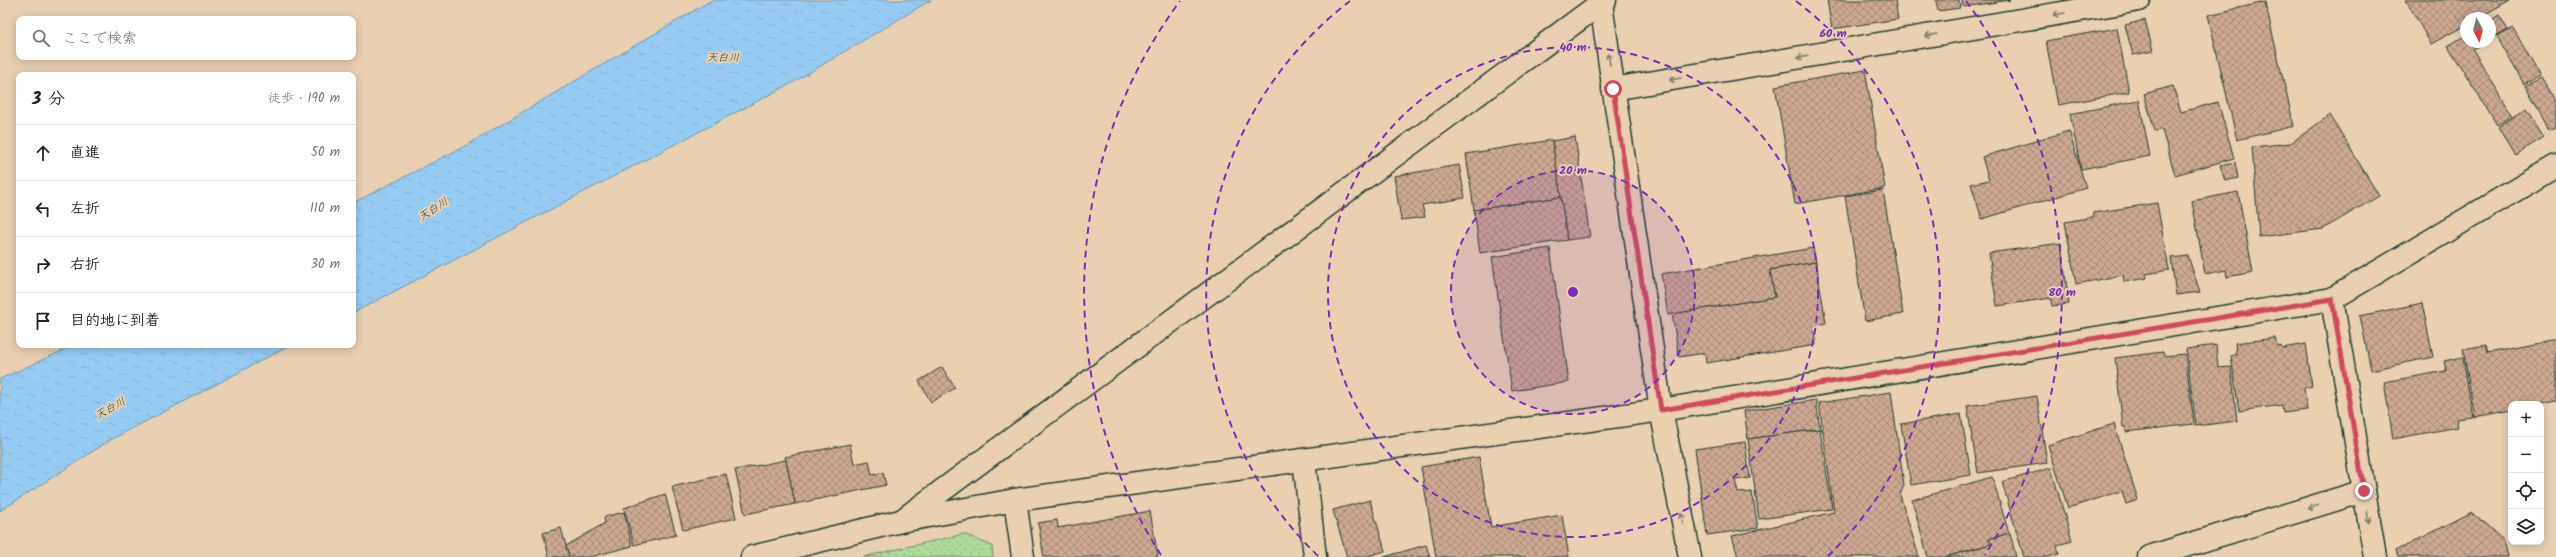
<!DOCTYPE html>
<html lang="ja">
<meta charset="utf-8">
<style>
:root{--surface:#fff;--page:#f6f6f6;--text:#222;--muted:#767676;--line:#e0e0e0}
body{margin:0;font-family:Kalam,"Klee One",sans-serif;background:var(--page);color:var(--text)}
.controls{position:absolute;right:12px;bottom:12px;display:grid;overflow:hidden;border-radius:8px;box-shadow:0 2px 10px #0003}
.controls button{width:36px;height:36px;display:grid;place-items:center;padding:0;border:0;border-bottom:1px solid var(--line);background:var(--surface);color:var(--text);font:20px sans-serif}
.compass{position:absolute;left:2460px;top:12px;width:36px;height:36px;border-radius:50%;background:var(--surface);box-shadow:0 2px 10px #0003;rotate:173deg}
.stop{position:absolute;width:12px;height:12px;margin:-9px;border:3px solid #d1495b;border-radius:50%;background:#fff}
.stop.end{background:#d1495b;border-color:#fff;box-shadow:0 1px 4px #0008}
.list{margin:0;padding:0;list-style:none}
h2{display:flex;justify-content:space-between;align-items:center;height:52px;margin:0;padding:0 16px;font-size:17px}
h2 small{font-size:13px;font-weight:400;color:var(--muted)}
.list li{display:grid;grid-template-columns:26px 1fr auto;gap:12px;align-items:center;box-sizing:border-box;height:56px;padding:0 16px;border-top:1px solid var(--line)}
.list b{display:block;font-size:15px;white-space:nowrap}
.list em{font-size:13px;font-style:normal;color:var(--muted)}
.icon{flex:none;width:22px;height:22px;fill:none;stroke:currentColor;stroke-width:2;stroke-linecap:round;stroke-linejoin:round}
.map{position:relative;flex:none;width:2556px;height:557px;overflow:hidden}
.search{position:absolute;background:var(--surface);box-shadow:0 2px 10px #0003;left:16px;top:16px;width:340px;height:44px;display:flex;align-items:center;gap:10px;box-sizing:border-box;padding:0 14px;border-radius:8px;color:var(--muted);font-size:15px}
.panel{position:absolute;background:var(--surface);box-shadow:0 2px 10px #0003;left:16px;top:72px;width:340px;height:276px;border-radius:8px}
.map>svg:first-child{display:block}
</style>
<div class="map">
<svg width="2556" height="557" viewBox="0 0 2556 557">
<defs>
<pattern id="park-dots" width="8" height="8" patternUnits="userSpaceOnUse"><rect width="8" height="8" fill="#addb9a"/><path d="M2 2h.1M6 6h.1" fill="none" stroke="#94bd85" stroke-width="1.8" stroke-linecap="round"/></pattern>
<pattern id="water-ripples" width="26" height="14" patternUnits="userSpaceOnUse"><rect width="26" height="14" fill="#95cbf3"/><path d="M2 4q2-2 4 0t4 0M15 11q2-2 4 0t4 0" fill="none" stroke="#80afd1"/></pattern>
<pattern id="building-cross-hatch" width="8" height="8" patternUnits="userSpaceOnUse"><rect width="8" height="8" fill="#cda993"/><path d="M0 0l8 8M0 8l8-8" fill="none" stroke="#a68b79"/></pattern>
</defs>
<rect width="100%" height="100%" fill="#e8d0b1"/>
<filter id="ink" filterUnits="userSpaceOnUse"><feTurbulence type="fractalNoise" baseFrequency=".025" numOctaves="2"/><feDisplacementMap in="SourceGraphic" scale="8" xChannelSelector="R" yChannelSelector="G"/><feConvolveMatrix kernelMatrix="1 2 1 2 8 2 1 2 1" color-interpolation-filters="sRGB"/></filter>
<g filter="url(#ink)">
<polygon fill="url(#park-dots)" stroke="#668c67" points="964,534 992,546 993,557 863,557"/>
<g fill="url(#water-ripples)" stroke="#6692a7">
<polygon points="712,0 931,0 790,84 353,313 353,203 467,145"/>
<polygon points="75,345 291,345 112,439 0,511 0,379"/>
</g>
<g fill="url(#building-cross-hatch)" stroke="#1f3d34">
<polygon points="1827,0 1895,0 1898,19 1832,29"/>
<polygon points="1936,0 1959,0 1960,8 1938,11"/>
<polygon points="1962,0 2010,0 1963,7"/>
<polygon points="2406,0 2510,0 2478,18 2466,18 2466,25 2431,44"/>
<polygon points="2265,2 2294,126 2237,140 2208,15"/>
<polygon points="2499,15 2508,30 2490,40 2490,21"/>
<polygon points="2145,20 2153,51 2133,55 2125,25"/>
<polygon points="2117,28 2129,92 2058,105 2046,41"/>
<polygon points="2513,28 2540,76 2524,84 2497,37"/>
<polygon points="2466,35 2466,42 2487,42 2473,50 2513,116 2497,125 2448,46"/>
<polygon points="1865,70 1885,188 1795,204 1775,86"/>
<polygon points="2541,78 2556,103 2556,127 2550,130 2525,86"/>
<polygon points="2173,86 2181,112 2218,102 2234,158 2175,175 2162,130 2155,131 2144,94"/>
<polygon points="2139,100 2150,156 2081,169 2070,114"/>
<polygon points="2526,109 2544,137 2515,155 2498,127"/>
<polygon points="2330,115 2379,196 2323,229 2259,237 2252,147 2291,143"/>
<polygon points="2069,131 2086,188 1982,219 1971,184 1989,180 1982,157"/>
<polygon points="1575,137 1590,237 1567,240 1552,141"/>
<polygon points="1552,140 1561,197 1474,210 1466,154"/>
<polygon points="2235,162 2238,178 2225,181 2220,165"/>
<polygon points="1459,165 1465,198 1422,205 1425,217 1401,220 1394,176"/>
<polygon points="1883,190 1903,314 1865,321 1845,196"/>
<polygon points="2238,192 2253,272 2227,277 2226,270 2205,274 2192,201"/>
<polygon points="1561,197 1567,240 1480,253 1474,210"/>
<polygon points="2157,203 2169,270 2146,274 2147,278 2124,282 2123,275 2076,284 2065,222 2093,217 2093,213"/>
<polygon points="2061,243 2069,304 2052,306 2051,298 1997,306 1989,253"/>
<polygon points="1550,248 1569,382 1512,391 1492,257"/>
<polygon points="1813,248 1816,262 1770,270 1775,297 1668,315 1661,274"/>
<polygon points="2188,256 2200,292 2176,295 2171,258"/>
<polygon points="1816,262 1826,323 1813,326 1816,345 1706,363 1705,353 1679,357 1672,314 1775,297 1770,270"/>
<polygon points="2422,303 2433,357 2371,370 2360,316"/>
<polygon points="2275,338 2277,346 2281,345 2282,348 2306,344 2312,386 2304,388 2307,410 2283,413 2282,405 2239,411 2231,356 2236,354 2235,343"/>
<polygon points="2556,340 2556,402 2541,405 2511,404 2511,410 2475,417 2463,349 2486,345 2488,353"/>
<polygon points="2216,345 2218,368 2231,367 2237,421 2196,426 2186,349"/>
<polygon points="2163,352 2164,356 2185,354 2194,424 2126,432 2126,427 2123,427 2115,358"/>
<polygon points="2463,357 2473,417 2456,419 2458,427 2393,439 2384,382 2446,371 2444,361"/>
<polygon points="942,367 955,388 931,402 919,381"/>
<polygon points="1891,392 1904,485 1900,495 1919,557 1738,557 1732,536 1834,512 1819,403"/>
<polygon points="2037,396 2047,463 1978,473 1967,406"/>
<polygon points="1816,400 1820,429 1748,439 1744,411"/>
<polygon points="1961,414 1971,475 1911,485 1901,424"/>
<polygon points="2114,424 2138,500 2126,504 2122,491 2068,508 2048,445"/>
<polygon points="1820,429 1832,509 1759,519 1748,439"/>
<polygon points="1745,442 1750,478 1735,480 1738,493 1752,492 1758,528 1707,535 1695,449"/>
<polygon points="850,444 854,464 869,461 872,475 883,473 886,485 795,504 785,457"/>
<polygon points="1479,457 1491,527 1562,515 1569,557 1436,557 1421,467"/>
<polygon points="786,460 795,504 745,514 735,470"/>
<polygon points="2051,468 2072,541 2057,545 2059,554 2048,557 2024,557 2002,482"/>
<polygon points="726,474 736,518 683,530 672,487"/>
<polygon points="1992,477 2009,533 1989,539 1991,544 1945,557 1928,557 1912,500"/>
<polygon points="665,494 676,535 634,545 624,508"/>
<polygon points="1370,500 1385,551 1364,557 1347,557 1333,510"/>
<polygon points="1150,511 1158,557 1044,557 1038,523 1057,520 1058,528"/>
<polygon points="624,512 632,546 590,557 569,557 566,546 605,523 604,517"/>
<polygon points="2472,512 2504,541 2508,557 2398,557 2396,551"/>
<polygon points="561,528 569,557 549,557 543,533"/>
<polygon points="2010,533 2016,557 1945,557 1991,544 1989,539"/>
<polygon points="1426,545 1430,557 1384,557"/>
</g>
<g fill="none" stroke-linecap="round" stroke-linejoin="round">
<defs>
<g id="street">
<polyline points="1601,4 1661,410 1690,557"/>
<polyline points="1613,89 2139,0"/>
<polyline points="2332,299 2375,557"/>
<polyline points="1304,460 1315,557"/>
<polyline points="1015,500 1023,557"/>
<polyline points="905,518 1605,0"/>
<polyline points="752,557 901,521 1015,500 1661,410 2332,299 2556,166"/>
<polyline points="2149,557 2364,491"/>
</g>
</defs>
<use href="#street" stroke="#1f3d34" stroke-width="25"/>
<use href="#street" stroke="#e8d0b1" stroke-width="22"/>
</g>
<defs><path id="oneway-shaft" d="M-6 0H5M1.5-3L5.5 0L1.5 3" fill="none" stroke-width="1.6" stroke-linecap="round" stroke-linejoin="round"/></defs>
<g stroke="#797f6c">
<use href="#oneway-shaft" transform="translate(2059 14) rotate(170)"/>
<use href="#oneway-shaft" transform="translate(1931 35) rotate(170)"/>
<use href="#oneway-shaft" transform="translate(1803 57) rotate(170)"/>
<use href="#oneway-shaft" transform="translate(1609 59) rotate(-98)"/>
<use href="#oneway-shaft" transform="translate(1675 79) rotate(170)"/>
<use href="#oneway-shaft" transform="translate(2313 507) rotate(163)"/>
<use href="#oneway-shaft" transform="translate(2368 517) rotate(81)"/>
<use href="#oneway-shaft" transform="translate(1682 519) rotate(-101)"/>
</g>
</g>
<g fill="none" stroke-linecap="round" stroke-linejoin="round" filter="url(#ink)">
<polyline stroke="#d1495b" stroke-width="5" points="1613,89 1661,410 2332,299 2364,491"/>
</g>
<circle cx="1573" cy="292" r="122" fill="#7b2cbf" fill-opacity=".12"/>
<g fill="none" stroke="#7b2cbf" stroke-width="2" stroke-dasharray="7 5">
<circle cx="1573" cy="292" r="122"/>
<circle cx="1573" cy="292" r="245"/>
<path d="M1318 556A367 367 0 0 1 1350 1M1796 1A367 367 0 0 1 1828 556"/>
<path d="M1161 555A489 489 0 0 1 1180 1M1966 1A489 489 0 0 1 1985 555"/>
</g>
<g text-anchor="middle" stroke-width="4" stroke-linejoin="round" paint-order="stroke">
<g font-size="11" font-style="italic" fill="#25443e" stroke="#e8d0b1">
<text x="723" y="61">天白川</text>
<text transform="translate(433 209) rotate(-33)" y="4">天白川</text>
<text transform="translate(110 408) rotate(-30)" y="4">天白川</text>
</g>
</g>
<circle cx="1573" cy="292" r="6" fill="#7b2cbf" stroke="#e8d0b1" stroke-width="2"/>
<g font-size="12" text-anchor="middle" font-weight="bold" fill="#7b2cbf" stroke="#e8d0b1" stroke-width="4" stroke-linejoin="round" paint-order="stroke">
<text x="1833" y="37">60 m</text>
<text x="1573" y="51">40 m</text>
<text x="1573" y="174">20 m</text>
<text x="2062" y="296">80 m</text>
</g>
</svg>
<div class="controls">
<button>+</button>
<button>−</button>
<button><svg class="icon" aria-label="locate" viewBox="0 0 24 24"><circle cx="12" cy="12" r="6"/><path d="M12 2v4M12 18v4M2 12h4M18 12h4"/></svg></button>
<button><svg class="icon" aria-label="layers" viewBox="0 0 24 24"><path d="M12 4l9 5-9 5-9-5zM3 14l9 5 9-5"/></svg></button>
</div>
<svg class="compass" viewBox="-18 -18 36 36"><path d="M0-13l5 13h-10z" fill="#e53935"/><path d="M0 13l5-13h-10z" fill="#767676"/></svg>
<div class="stop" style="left:1613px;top:89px"></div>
<div class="stop end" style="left:2364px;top:491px"></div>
<div class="search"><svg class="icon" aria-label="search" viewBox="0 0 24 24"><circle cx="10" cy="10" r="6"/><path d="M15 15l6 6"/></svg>ここで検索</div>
<section class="panel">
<h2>3 分<small>徒歩 · 190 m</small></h2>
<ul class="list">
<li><svg class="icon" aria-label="ahead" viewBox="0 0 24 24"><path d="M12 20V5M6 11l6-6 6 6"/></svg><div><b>直進</b></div><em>50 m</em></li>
<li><svg class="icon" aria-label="left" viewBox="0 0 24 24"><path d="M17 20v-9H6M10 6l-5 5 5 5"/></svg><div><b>左折</b></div><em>110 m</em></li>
<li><svg class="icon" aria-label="right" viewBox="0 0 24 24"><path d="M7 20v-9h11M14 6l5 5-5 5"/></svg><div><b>右折</b></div><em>30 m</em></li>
<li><svg class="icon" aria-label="arrive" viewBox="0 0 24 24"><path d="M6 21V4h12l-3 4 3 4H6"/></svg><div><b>目的地に到着</b></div></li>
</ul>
</section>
</div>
